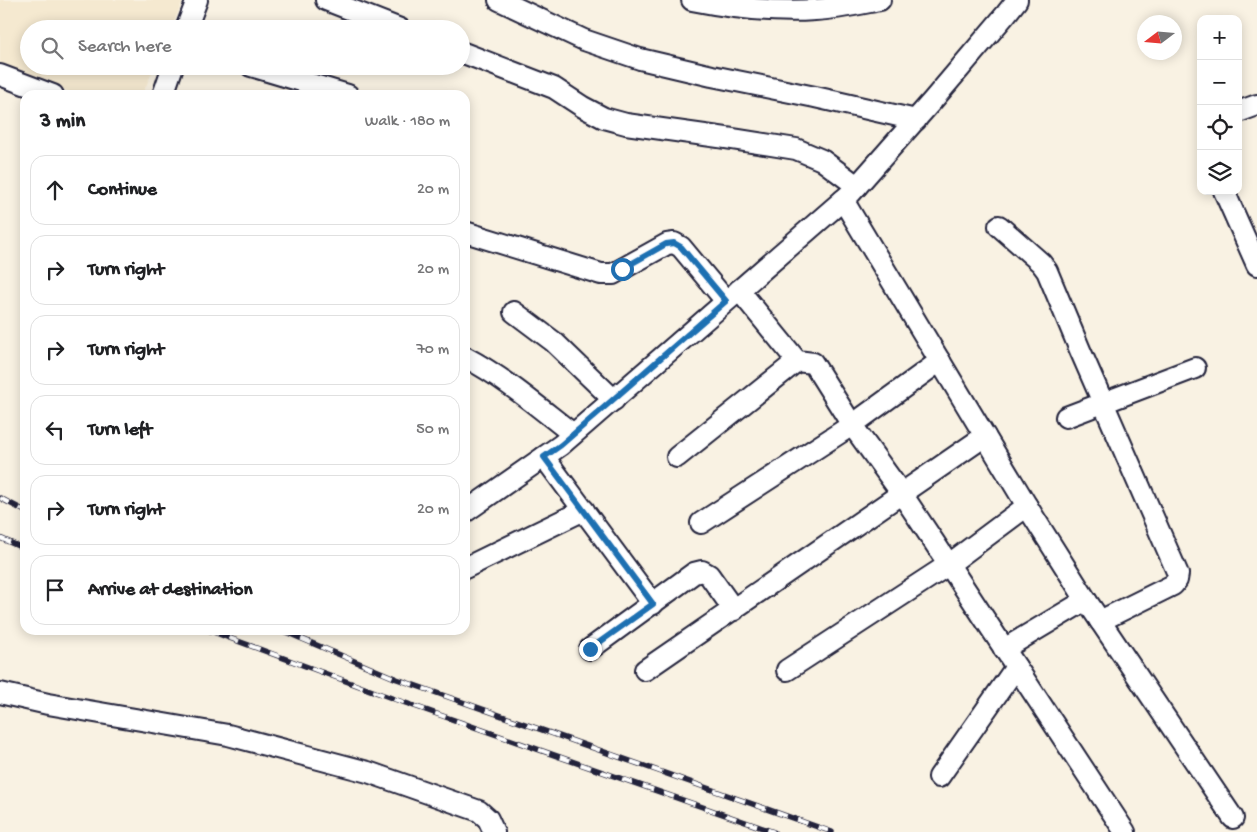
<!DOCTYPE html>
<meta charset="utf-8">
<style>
:root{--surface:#fff;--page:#f6f6f6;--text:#202124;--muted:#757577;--line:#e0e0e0}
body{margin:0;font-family:"Gochi Hand",sans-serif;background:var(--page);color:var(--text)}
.controls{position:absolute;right:15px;top:15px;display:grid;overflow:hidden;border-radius:10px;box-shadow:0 2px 12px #0003}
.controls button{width:45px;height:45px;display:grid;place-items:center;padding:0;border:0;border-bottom:1px solid var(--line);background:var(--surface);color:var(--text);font:25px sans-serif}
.compass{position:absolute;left:1137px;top:15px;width:45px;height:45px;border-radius:50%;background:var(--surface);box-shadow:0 2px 12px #0003;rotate:254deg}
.stop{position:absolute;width:15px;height:15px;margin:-11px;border:4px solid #1f6fb2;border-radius:50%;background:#fff}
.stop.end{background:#1f6fb2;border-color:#fff;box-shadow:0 1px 5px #0008}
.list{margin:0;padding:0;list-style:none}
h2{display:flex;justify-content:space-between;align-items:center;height:65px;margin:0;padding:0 20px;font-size:21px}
h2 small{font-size:16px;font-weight:400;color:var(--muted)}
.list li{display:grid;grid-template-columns:32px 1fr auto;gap:15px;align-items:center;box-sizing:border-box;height:70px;margin:0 10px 10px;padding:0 10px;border:1px solid var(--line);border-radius:15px}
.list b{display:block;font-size:19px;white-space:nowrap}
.list em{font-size:16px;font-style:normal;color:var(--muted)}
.icon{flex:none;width:28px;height:28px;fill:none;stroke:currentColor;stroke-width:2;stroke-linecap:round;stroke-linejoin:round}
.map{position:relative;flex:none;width:1257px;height:832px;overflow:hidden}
.search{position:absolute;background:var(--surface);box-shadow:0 2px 12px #0003;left:20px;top:20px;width:450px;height:55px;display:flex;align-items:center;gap:12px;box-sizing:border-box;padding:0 18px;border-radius:28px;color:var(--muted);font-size:19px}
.panel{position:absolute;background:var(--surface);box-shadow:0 2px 12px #0003;left:20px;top:90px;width:450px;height:545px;border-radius:15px}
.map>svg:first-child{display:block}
</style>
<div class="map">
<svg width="1257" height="832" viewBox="0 0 1257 832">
<rect width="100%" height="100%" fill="#f9f2e3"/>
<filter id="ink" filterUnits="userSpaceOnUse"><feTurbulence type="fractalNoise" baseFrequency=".02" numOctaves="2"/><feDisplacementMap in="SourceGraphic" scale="10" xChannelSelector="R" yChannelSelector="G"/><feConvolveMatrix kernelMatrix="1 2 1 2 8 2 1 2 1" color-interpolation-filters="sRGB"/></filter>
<g filter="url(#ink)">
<polygon fill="#f5e9d0" points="0,0 183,0 171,29 29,29 29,66 155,66 142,95 78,95 0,65"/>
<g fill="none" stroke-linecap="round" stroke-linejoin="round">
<defs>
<g id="street">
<polyline points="326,0 400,29"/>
<polyline points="499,0 584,40 640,59 712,76 815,97 916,120"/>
<path d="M692 0C732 8 774 13 815 10 837 9 859 4 880 0"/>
<polyline points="186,29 197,0"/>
<polyline points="461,52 554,88 583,107 604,118 626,124 726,138 796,149 822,160 857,186"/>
<polyline points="251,66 348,95"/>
<polyline points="0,75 53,95"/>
<polyline points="163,95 173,66"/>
<polyline points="1238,112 1257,105"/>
<polyline points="1224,191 1257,265"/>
<polyline points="843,200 1033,516 1086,600 1233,818"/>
<polyline points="999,226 1041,263 1047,271 1080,350 1178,574 1177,580 1173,585 1100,621"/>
<polyline points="465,232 601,274 613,274 667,244 674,243 681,247 726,301"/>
<polyline points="739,290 797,361 813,363 852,425 902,494 934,542 1125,832"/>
<polyline points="514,312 554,342 614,400"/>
<path d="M465 357C505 378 538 407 573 434"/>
<polyline points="1066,417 1195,368"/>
<polyline points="544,457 653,604"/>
<polyline points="677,457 797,361"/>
<polyline points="465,512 561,445 851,193 933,100 1006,14 1017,0"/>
<polyline points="701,523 852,425 940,361"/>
<polyline points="465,568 584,510"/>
<polyline points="590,649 694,573 702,571 709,575 734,610"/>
<polyline points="1004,649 1086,600"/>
<polyline points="645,670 985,436"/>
<polyline points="787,670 948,565 1027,506"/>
<polyline points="0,693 48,704 228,735 368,772 479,811 488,819 494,832"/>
<polyline points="939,777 1016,667"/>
</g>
</defs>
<use href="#street" stroke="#22223b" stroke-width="24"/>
<use href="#street" stroke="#fff" stroke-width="20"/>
<defs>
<g id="rail">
<polyline points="0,498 25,511"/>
<polyline points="0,538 25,549"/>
<polyline points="208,630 397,700 774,832"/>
<polyline points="281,630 397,679 832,832"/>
</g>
</defs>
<use href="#rail" stroke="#22223b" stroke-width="5.5"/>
<use href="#rail" stroke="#fff" stroke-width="4" stroke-dasharray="11" stroke-linecap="butt"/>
</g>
</g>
<g fill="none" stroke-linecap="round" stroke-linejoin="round" filter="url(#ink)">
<polyline stroke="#1f6fb2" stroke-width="6" points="590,649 653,604 544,457 561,445 726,301 681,247 674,243 666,244 622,269"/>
</g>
</svg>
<div class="controls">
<button>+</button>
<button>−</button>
<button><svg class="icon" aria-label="locate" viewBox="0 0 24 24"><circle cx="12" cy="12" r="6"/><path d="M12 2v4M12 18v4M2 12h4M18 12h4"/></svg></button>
<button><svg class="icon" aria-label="layers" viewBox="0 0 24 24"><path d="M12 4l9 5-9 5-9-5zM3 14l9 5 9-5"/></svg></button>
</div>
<svg class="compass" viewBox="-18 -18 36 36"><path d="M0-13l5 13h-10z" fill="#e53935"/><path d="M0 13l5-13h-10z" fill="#757577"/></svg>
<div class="stop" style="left:622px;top:269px"></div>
<div class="stop end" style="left:590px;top:649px"></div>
<div class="search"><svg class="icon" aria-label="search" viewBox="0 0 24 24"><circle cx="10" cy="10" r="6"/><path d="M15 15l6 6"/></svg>Search here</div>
<section class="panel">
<h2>3 min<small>Walk · 180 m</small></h2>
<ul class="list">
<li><svg class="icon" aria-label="ahead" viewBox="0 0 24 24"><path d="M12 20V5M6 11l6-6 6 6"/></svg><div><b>Continue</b></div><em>20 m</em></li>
<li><svg class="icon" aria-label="right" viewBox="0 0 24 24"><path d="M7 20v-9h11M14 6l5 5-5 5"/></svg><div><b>Turn right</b></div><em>20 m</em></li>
<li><svg class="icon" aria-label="right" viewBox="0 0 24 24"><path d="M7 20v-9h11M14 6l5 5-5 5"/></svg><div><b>Turn right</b></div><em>70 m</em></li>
<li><svg class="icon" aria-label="left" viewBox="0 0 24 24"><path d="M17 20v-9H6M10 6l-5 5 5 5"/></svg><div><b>Turn left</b></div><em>50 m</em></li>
<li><svg class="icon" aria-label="right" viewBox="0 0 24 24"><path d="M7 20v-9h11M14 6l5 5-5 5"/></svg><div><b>Turn right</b></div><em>20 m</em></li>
<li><svg class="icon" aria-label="arrive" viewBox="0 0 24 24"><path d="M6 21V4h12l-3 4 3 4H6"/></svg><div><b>Arrive at destination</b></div></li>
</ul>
</section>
</div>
